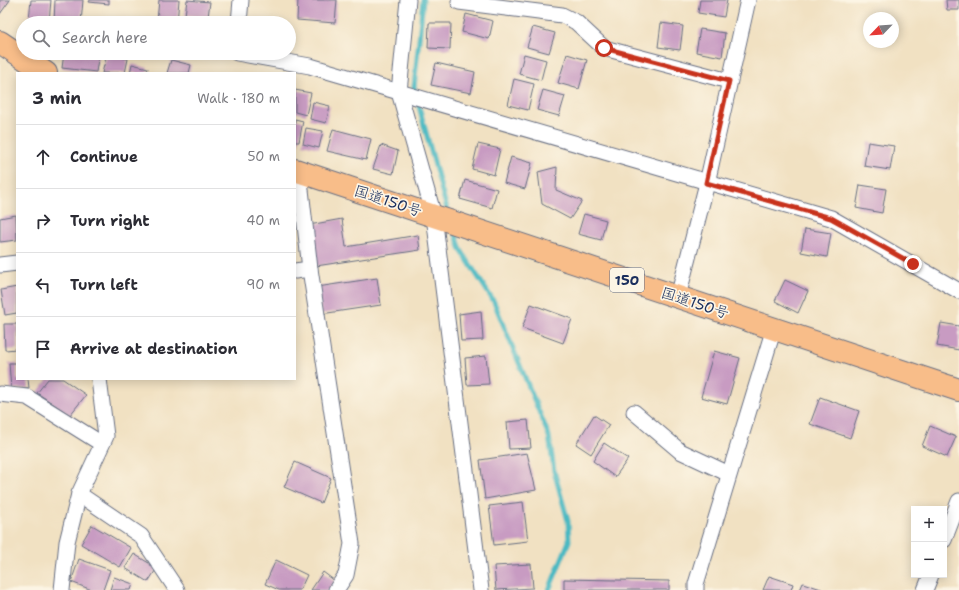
<!DOCTYPE html>
<meta charset="utf-8">
<style>
:root{--surface:#fff;--page:#f7f7f7;--text:#2b2b33;--muted:#7c7c81;--line:#e1e1e2}
body{margin:0;font-family:"Shantell Sans","Klee One",sans-serif;background:var(--page);color:var(--text)}
.controls{position:absolute;right:12px;bottom:12px;display:grid;overflow:hidden;border-radius:0px;box-shadow:0 2px 10px #0003}
.controls button{width:36px;height:36px;display:grid;place-items:center;padding:0;border:0;border-bottom:1px solid var(--line);background:var(--surface);color:var(--text);font:20px sans-serif}
.compass{position:absolute;left:863px;top:12px;width:36px;height:36px;border-radius:50%;background:var(--surface);box-shadow:0 2px 10px #0003;rotate:245deg}
.stop{position:absolute;width:12px;height:12px;margin:-9px;border:3px solid #c8321e;border-radius:50%;background:#fff}
.stop.end{background:#c8321e;border-color:#fff;box-shadow:0 1px 4px #0008}
.list{margin:0;padding:0;list-style:none}
h2{display:flex;justify-content:space-between;align-items:center;height:52px;margin:0;padding:0 16px;font-size:17px}
h2 small{font-size:13px;font-weight:400;color:var(--muted)}
.list li{display:grid;grid-template-columns:26px 1fr auto;gap:12px;align-items:center;box-sizing:border-box;height:64px;padding:0 16px;border-top:1px solid var(--line)}
.list b{display:block;font-size:15px;white-space:nowrap}
.list em{font-size:13px;font-style:normal;color:var(--muted)}
.icon{flex:none;width:22px;height:22px;fill:none;stroke:currentColor;stroke-width:2;stroke-linecap:round;stroke-linejoin:round}
.map{position:relative;flex:none;width:959px;height:590px;overflow:hidden}
.search{position:absolute;background:var(--surface);box-shadow:0 2px 10px #0003;left:16px;top:16px;width:280px;height:44px;display:flex;align-items:center;gap:10px;box-sizing:border-box;padding:0 14px;border-radius:22px;color:var(--muted);font-size:15px}
.panel{position:absolute;background:var(--surface);box-shadow:0 2px 10px #0003;left:16px;top:72px;width:280px;height:308px;border-radius:0px}
.map>svg:first-child{display:block}
</style>
<div class="map">
<svg width="959" height="590" viewBox="0 0 959 590">
<rect width="100%" height="100%" fill="#fcf5e5"/>
<filter id="ink" filterUnits="userSpaceOnUse"><feTurbulence type="fractalNoise" baseFrequency=".025" numOctaves="2"/><feDisplacementMap in="SourceGraphic" scale="8" xChannelSelector="R" yChannelSelector="G"/><feConvolveMatrix kernelMatrix="1 2 1 2 8 2 1 2 1" color-interpolation-filters="sRGB"/></filter>
<filter id="wash" filterUnits="userSpaceOnUse"><feTurbulence type="fractalNoise" baseFrequency=".012" numOctaves="4" result="noise"/><feDisplacementMap in="SourceGraphic" scale="16" xChannelSelector="R" yChannelSelector="G"/><feGaussianBlur stdDeviation="0.9" result="paint"/><feColorMatrix in="noise" values="0 0 0 0 0 0 0 0 0 0 0 0 0 0 0 0 0 1.4 0 .05"/><feComposite in="paint" operator="in"/></filter>
<g filter="url(#wash)">
<rect width="100%" height="100%" fill="#f1e1c2"/>
<g fill="none" stroke-linecap="round" stroke-linejoin="round">
<g stroke="#4bb9c2" stroke-width="5">
<polyline points="423,0 414,88 443,195 449,215"/>
<polyline points="454,229 461,250 494,302 549,436 554,471 568,521 569,541 549,590"/>
</g>
</g>
<g id="blocks">
<g fill="#c89bc2">
<polygon points="0,0 10,0 0,14"/>
<polygon points="31,0 51,0 49,22 29,20"/>
<polygon points="55,0 83,0 81,23 54,22"/>
<polygon points="90,0 109,0 109,4 89,2"/>
<polygon points="159,0 179,0 177,23 157,21"/>
<polygon points="187,0 210,2 208,17 185,15"/>
<polygon points="298,0 337,0 335,23 297,20"/>
<polygon points="700,0 727,0 724,17 698,13"/>
<polygon points="946,0 959,0 959,10 947,10"/>
<polygon points="466,14 493,21 489,39 462,32"/>
<polygon points="429,23 451,23 450,49 428,48"/>
<polygon points="661,23 683,26 680,50 658,47"/>
<polygon points="533,27 555,33 549,53 527,47"/>
<polygon points="700,29 725,33 722,57 696,52"/>
<polygon points="64,53 99,53 96,72 62,68"/>
<polygon points="107,54 128,59 125,73 102,73"/>
<polygon points="524,54 546,60 541,80 519,74"/>
<polygon points="567,54 587,60 579,89 558,83"/>
<polygon points="171,60 191,65 189,73 167,73"/>
<polygon points="436,63 475,72 471,93 431,85"/>
<polygon points="132,64 148,68 147,73 130,73"/>
<polygon points="514,79 534,84 528,110 508,105"/>
<polygon points="295,90 311,93 306,115 295,112"/>
<polygon points="543,90 565,96 559,116 537,110"/>
<polygon points="313,102 330,106 326,123 310,119"/>
<polygon points="295,119 303,121 299,142 295,142"/>
<polygon points="306,128 323,131 319,148 303,144"/>
<polygon points="333,129 371,139 366,160 327,151"/>
<polygon points="868,142 894,146 890,170 864,166"/>
<polygon points="478,144 500,149 494,175 472,169"/>
<polygon points="381,145 398,151 393,174 373,169"/>
<polygon points="511,157 532,163 525,189 504,183"/>
<polygon points="557,167 556,190 582,201 570,219 542,204 538,172"/>
<polygon points="465,180 497,189 492,208 460,199"/>
<polygon points="860,185 886,189 882,213 856,208"/>
<polygon points="584,214 606,220 601,240 578,234"/>
<polygon points="16,215 17,240 0,242 0,218"/>
<polygon points="342,219 346,247 418,235 420,250 316,266 309,225"/>
<polygon points="805,229 831,233 827,257 801,252"/>
<polygon points="377,278 381,305 321,314 317,287"/>
<polygon points="785,280 808,291 798,313 775,301"/>
<polygon points="17,287 17,313 5,315 1,290"/>
<polygon points="531,304 572,319 563,343 522,328"/>
<polygon points="481,311 483,340 461,341 459,314"/>
<polygon points="941,323 959,326 959,350 937,346"/>
<polygon points="4,324 17,324 17,349 5,350"/>
<polygon points="714,351 740,358 727,404 701,397"/>
<polygon points="486,356 489,384 467,385 465,358"/>
<polygon points="9,363 17,363 17,379 28,379 29,388 11,389"/>
<polygon points="48,379 63,379 86,395 70,415 37,393"/>
<polygon points="820,397 859,411 850,438 810,424"/>
<polygon points="594,415 609,425 591,454 576,444"/>
<polygon points="528,420 531,448 509,449 507,422"/>
<polygon points="930,426 956,437 947,457 922,446"/>
<polygon points="604,443 628,459 615,477 593,461"/>
<polygon points="527,453 536,490 485,499 480,460"/>
<polygon points="295,462 331,478 321,503 284,487"/>
<polygon points="523,502 528,541 494,545 489,506"/>
<polygon points="92,525 131,548 120,567 81,544"/>
<polygon points="134,554 157,568 148,582 125,568"/>
<polygon points="79,559 110,570 103,590 92,590 71,582"/>
<polygon points="276,560 307,575 300,590 279,590 265,584"/>
<polygon points="531,564 533,588 496,590 494,566"/>
<polygon points="323,572 335,581 329,590 311,590"/>
<polygon points="769,576 793,584 791,590 763,590"/>
<polygon points="114,577 133,584 131,590 110,590"/>
<polygon points="564,579 669,581 669,590 564,590"/>
<polygon points="803,583 824,590 800,590"/>
</g>
</g>
</g>
<g filter="url(#ink)">
<use href="#blocks" fill-opacity="0" stroke="#666d81" stroke-width="1"/>
<g fill="none" stroke-linecap="round" stroke-linejoin="round">
<defs>
<g id="minor">
<polyline points="408,0 399,92 434,216 481,590"/>
<polyline points="459,2 562,15 576,22 604,48 729,81"/>
<polyline points="239,23 241,0"/>
<polyline points="237,53 310,66 831,218 959,291"/>
<polyline points="299,172 310,269 352,544 346,575 336,590"/>
<polyline points="0,265 17,263"/>
<polyline points="295,271 310,269"/>
<polyline points="678,297 707,183 748,0"/>
<polyline points="0,394 27,397 102,444"/>
<polyline points="634,412 680,451 729,474"/>
<polyline points="79,494 141,536 177,590"/>
<polyline points="944,540 959,501"/>
<polyline points="62,590 67,542 79,494 106,436 99,379"/>
<polyline points="696,590 696,584 774,328"/>
<polyline points="925,590 931,575"/>
</g>
<g id="trunk">
<polyline points="0,42 46,73"/>
<polyline points="295,170 959,390"/>
</g>
</defs>
<use href="#minor" stroke="#666d81" stroke-width="17"/>
<use href="#trunk" stroke="#666d81" stroke-width="24"/>
<use href="#minor" stroke="#fff" stroke-width="15"/>
<use href="#trunk" stroke="#f8bd89" stroke-width="22"/>
</g>
</g>
<g fill="none" stroke-linecap="round" stroke-linejoin="round" filter="url(#ink)">
<polyline stroke="#c8321e" stroke-width="5" points="604,48 729,81 706,183 831,218 913,264"/>
</g>
<g text-anchor="middle" stroke-width="3.5" stroke-linejoin="round" paint-order="stroke">
<rect fill="#fcf5e5" stroke="#5e6a86" stroke-width="1" x="610" y="268" width="34" height="24" rx="3"/>
<g font-size="14" font-weight="bold" fill="#1b2f5e">
<text x="627" y="285">150</text>
</g>
<g font-size="15" fill="#1b2f5e" stroke="#fcf5e5">
<text transform="translate(388 201) rotate(18)" y="5">国道150号</text>
<text transform="translate(695 303) rotate(18)" y="5">国道150号</text>
</g>
</g>
</svg>
<div class="controls">
<button>+</button>
<button>−</button>
</div>
<svg class="compass" viewBox="-18 -18 36 36"><path d="M0-13l5 13h-10z" fill="#e53935"/><path d="M0 13l5-13h-10z" fill="#7c7c81"/></svg>
<div class="stop" style="left:604px;top:48px"></div>
<div class="stop end" style="left:913px;top:264px"></div>
<div class="search"><svg class="icon" aria-label="search" viewBox="0 0 24 24"><circle cx="10" cy="10" r="6"/><path d="M15 15l6 6"/></svg>Search here</div>
<section class="panel">
<h2>3 min<small>Walk · 180 m</small></h2>
<ul class="list">
<li><svg class="icon" aria-label="ahead" viewBox="0 0 24 24"><path d="M12 20V5M6 11l6-6 6 6"/></svg><div><b>Continue</b></div><em>50 m</em></li>
<li><svg class="icon" aria-label="right" viewBox="0 0 24 24"><path d="M7 20v-9h11M14 6l5 5-5 5"/></svg><div><b>Turn right</b></div><em>40 m</em></li>
<li><svg class="icon" aria-label="left" viewBox="0 0 24 24"><path d="M17 20v-9H6M10 6l-5 5 5 5"/></svg><div><b>Turn left</b></div><em>90 m</em></li>
<li><svg class="icon" aria-label="arrive" viewBox="0 0 24 24"><path d="M6 21V4h12l-3 4 3 4H6"/></svg><div><b>Arrive at destination</b></div></li>
</ul>
</section>
</div>
